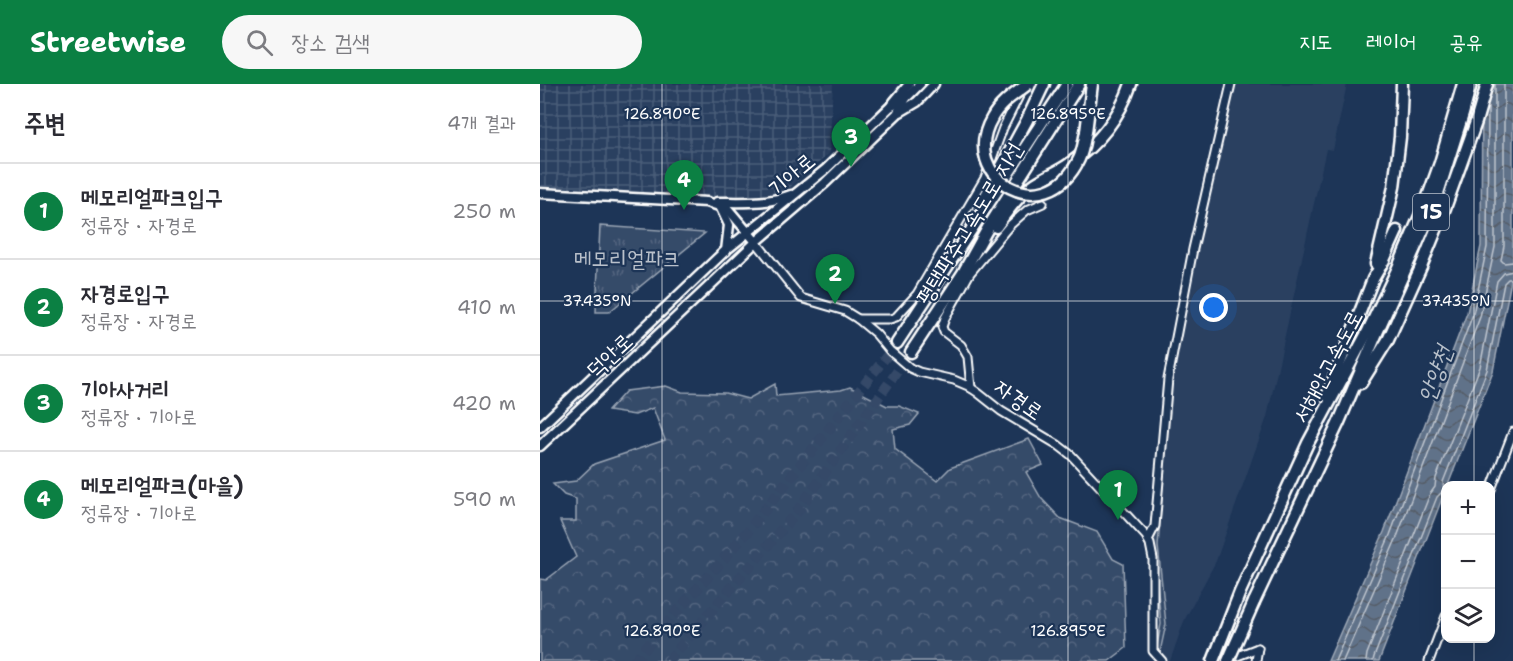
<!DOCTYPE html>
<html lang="ko">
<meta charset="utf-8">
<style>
:root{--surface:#fff;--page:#f7f7f7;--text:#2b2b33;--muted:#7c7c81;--line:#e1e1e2;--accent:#0b8043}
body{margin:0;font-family:"Shantell Sans","Poor Story",sans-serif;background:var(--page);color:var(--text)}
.controls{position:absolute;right:18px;bottom:18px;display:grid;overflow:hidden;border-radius:12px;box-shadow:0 6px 24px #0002}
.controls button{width:54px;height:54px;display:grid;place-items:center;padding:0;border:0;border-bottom:2px solid var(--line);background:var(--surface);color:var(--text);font:30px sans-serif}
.you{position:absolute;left:674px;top:224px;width:21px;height:21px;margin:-15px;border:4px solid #fff;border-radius:50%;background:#1a73e8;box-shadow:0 0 0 9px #1a73e833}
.badge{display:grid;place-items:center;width:39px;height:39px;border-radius:50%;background:var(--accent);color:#fff;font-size:20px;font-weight:700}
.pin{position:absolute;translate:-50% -50px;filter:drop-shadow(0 2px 3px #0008)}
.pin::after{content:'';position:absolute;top:32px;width:21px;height:18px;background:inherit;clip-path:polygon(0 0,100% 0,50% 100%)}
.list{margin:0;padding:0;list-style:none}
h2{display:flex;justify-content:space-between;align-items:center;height:78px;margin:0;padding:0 24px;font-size:26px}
h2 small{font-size:20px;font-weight:400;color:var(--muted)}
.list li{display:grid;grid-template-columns:39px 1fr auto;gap:18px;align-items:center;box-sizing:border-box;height:96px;padding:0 24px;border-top:2px solid var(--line)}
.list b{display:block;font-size:22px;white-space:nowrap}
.list p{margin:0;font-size:20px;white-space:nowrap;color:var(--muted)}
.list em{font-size:20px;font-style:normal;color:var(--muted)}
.icon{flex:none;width:33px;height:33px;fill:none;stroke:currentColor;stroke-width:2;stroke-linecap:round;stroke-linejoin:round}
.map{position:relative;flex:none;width:973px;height:577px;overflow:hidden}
header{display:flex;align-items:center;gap:36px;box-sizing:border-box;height:84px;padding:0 30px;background:var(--accent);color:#fff}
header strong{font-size:28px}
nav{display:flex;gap:33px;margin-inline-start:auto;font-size:21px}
.search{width:420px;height:54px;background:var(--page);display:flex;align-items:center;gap:15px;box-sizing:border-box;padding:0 21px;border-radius:33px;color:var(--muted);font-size:22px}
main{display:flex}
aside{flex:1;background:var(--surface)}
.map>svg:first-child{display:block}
</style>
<header>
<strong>Streetwise</strong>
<div class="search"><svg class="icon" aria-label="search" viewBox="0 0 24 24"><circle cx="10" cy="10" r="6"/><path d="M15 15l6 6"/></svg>장소 검색</div>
<nav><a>지도</a><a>레이어</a><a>공유</a></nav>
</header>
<main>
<aside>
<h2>주변<small>4개 결과</small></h2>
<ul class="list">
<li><span class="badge">1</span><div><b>메모리얼파크입구</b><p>정류장 · 자경로</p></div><em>250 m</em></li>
<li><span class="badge">2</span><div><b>자경로입구</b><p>정류장 · 자경로</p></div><em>410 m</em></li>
<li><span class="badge">3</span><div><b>기아사거리</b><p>정류장 · 기아로</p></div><em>420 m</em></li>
<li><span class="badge">4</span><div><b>메모리얼파크(마을)</b><p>정류장 · 기아로</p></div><em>590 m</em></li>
</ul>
</aside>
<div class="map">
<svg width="973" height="577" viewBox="0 0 973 577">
<defs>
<pattern id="industrial-grid" width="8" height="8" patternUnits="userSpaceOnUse" patternTransform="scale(1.5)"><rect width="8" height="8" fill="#2a4161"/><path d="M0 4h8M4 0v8" fill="none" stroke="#4a5e79"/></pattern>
<pattern id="forest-crowns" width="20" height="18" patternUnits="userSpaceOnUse" patternTransform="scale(1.5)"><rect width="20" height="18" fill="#364b69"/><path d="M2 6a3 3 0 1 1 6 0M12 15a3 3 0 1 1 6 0" fill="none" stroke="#546680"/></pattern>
<pattern id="park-tufts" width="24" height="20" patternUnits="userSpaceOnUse" patternTransform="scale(1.5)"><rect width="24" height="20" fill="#364b69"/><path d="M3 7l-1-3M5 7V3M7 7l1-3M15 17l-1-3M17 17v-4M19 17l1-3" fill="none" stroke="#546680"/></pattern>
<pattern id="water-waves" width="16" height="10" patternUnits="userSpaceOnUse" patternTransform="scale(1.5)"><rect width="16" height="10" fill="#617289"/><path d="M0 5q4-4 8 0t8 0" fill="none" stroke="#555d67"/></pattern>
</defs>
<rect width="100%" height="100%" fill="#1d3557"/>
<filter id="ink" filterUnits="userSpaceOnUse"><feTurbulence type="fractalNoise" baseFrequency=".0167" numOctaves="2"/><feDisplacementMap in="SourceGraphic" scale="12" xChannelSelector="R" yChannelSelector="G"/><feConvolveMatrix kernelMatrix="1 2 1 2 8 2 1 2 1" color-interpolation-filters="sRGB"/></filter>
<g filter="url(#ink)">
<polygon fill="#2a4161" points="690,0 807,0 793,66 786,65 727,333 676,477 644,537 630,577 629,577 621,571 626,540 618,462 631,299 689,11"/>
<polygon fill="url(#industrial-grid)" points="0,0 293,0 289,70 247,106 227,113 200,115 0,102"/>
<polygon fill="#364b69" stroke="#9aa5b4" stroke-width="1.5" points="627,299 631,299 618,462 626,540 619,573 617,567 617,562 621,540 614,467 613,453"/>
<polygon fill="url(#forest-crowns)" stroke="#9aa5b4" stroke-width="1.5" points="235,300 236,312 301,306 310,303 347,322 359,322 379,330 370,341 353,345 355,365 397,397 410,384 489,355 503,381 486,388 501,414 520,434 557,448 573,475 583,480 586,564 569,577 0,577 0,495 6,496 36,473 20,437 36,437 36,415 24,411 13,400 36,397 54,380 125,356 113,324 95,331 68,327 86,307 126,302 142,308 185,309 208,315"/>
<polygon fill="url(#park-tufts)" stroke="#9aa5b4" stroke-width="1.5" points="60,142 165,149 69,228 56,228"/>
<polygon fill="url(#water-waves)" stroke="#a0aab8" stroke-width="1.5" points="942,0 973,0 973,187 953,287 908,401 906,402 905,407 839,577 788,577 844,448 927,229 941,162"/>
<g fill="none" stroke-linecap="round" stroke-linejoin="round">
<g stroke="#c0c7d0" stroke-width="1.5">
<polyline points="964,0 964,162 961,176 964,179 973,178"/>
<polyline points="795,577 850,451 933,230 947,163 948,22"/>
<polyline points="803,577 857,453 940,233 955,163 955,0"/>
<polyline points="826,577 827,570 890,410 895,403 896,394 940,283 957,197 964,189 973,187"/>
<polyline points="833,577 834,573 897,413 904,406 903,398 947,286 964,199 968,195 973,195"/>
</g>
<g stroke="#344968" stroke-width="10" stroke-dasharray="10 5" stroke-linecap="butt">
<polyline points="94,577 208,447 357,259"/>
<polyline points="128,577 256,429 371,268"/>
</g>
<defs>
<g id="minor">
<polyline points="216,158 261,214 305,227 318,235 336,250 350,267 370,284 379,288 414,296 428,302 437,308 461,327 518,361 531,371 606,452 610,460 613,475 613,567 622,577"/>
<polyline points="318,235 350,235 356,233 377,210 445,94 463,44 481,8"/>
<polyline points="431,304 428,273 421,261 404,248 402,243 405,234 430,189 469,142 487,126 503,119"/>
<polyline points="950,408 973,348"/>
<polyline points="608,456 615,442 628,295 653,165 691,0"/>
<polyline points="687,576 718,564"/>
<polyline points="716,577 718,564"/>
<polyline points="889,577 906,532"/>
</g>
<g id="major">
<polyline points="354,18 369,0"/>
<polyline points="360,28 377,18 394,0"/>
<polyline points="0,109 167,118 188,125 216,158"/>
<path d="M177 118C201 118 229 120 251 111"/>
<polyline points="180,122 189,141 186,167"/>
<polyline points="0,343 185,167 286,85 350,23 366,14 380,0"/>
<polyline points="0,362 216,158 285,99 357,30 366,14"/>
</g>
<g id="highway">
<polyline points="546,48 552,0"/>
<polyline points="443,117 487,36 504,0"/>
<path d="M456 143C467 128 478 112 493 101 504 93 518 88 529 80 558 60 580 32 591 0"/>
<polyline points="836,180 854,103 860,53 862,0"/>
<polyline points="357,259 527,0"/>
<polyline points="371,268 423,189 449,142 539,0"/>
<polyline points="821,299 848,256 881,183 905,124 936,38 947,0"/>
<polyline points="787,312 833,195 844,176 857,147"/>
<polyline points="714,518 799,338 836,251 894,122 923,30 931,0"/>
<polyline points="673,577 700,508 768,359 828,247 857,186 886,118 900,79 923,0"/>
</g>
</defs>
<use href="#minor" stroke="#fff" stroke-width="11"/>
<use href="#major" stroke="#fff" stroke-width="13"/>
<use href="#highway" stroke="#fff" stroke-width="15"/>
<use href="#minor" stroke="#1d3557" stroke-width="7"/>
<use href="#major" stroke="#1d3557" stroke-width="8"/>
<use href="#highway" stroke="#1d3557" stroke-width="10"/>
<defs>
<g id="highway-bridge">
<path d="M488 0C475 10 460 19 452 34 417 94 506 145 539 75 543 67 544 57 546 48"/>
<polyline points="688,577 714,518"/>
</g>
</defs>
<use href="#highway-bridge" stroke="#fff" stroke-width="15" stroke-linecap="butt"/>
<use href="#highway-bridge" stroke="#1d3557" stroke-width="10"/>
</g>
</g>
<path fill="none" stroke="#fff" stroke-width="1.5" stroke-opacity="0.45" d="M122 0V577M528 0V577M934 0V402M0 217H973M934 554V577"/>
<g text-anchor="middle" stroke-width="4.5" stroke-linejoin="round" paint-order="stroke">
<rect fill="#1d3557" stroke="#bbc2cd" stroke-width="1.5" x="873" y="110" width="36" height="36" rx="4.5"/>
<g font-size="21" font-weight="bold" fill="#fff">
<text x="891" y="135">15</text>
</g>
<g font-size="22" fill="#fff" stroke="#1d3557">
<text transform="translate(251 90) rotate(-40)" y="8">기아로</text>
<text transform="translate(429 139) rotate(-59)" y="8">평택파주고속도로 지선</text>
<text transform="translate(69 271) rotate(-43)" y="8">덕안로</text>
<text transform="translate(787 282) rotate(-62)" y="8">서해안고속도로</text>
<text transform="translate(479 315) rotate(35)" y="8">자경로</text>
</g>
<g font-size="22" fill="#b9c0ca" stroke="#1d3557">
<text x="87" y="182">메모리얼파크</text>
</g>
<g font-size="24" font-style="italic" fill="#b8c0ca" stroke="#1d3557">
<text transform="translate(895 290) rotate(-70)" y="8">안양천</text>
</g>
</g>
<g font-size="15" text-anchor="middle" fill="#fff" stroke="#1d3557" stroke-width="4.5" stroke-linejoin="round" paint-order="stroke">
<text x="122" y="35">126.890°E</text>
<text x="528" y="35">126.895°E</text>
<text x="57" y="222">37.435°N</text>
<text x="916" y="222">37.435°N</text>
<text x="122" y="552">126.890°E</text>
<text x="528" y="552">126.895°E</text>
</g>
</svg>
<div class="controls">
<button>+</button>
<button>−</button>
<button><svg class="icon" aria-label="layers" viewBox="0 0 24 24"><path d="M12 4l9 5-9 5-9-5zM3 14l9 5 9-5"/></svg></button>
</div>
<div class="you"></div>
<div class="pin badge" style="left:578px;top:436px">1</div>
<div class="pin badge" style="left:295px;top:220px">2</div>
<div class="pin badge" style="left:311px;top:83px">3</div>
<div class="pin badge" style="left:144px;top:126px">4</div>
</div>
</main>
